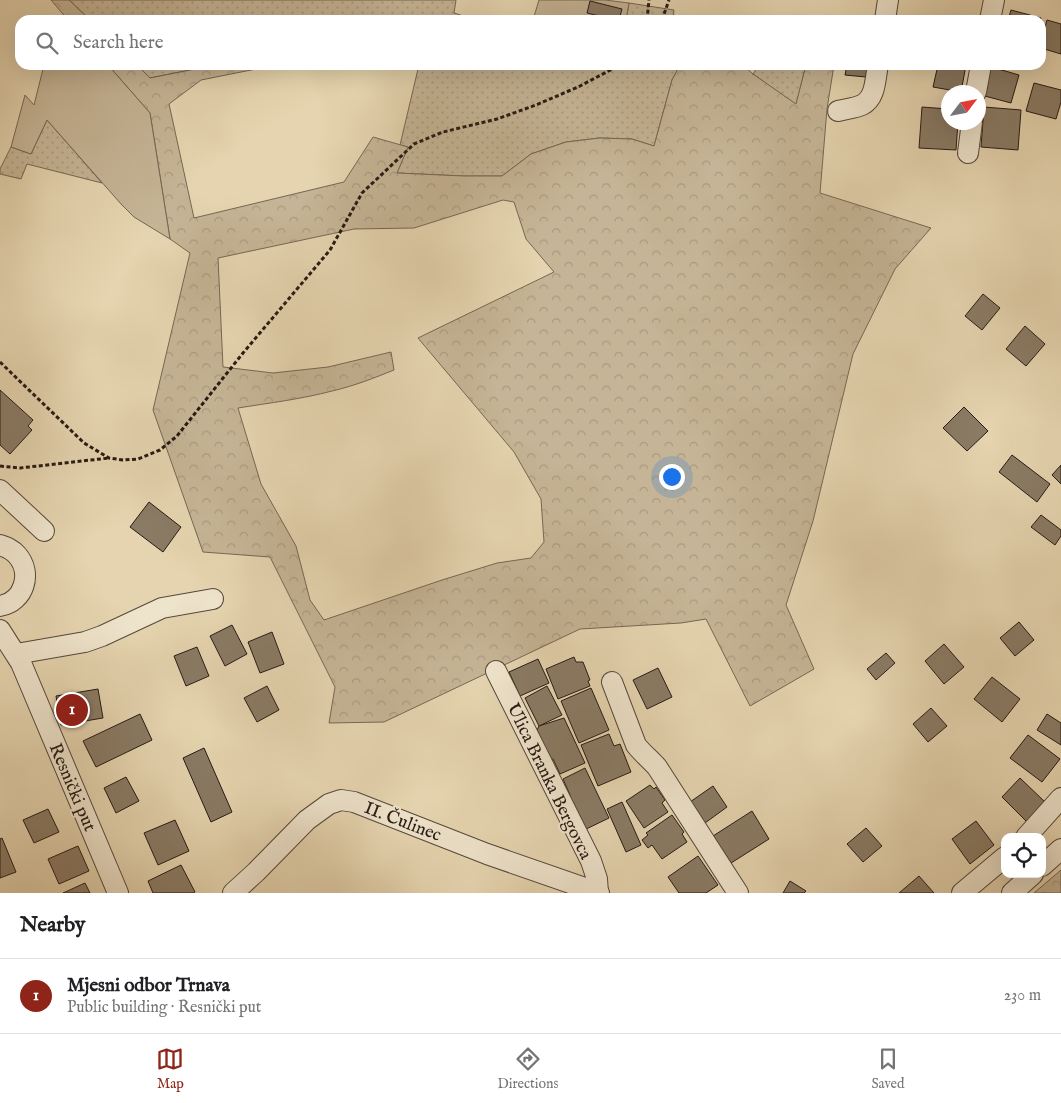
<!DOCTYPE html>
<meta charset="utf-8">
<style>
:root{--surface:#fff;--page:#f6f6f6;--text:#202124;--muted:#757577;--line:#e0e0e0;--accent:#8f2418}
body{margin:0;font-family:"IM FELL English",serif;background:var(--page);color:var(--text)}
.controls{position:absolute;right:15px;bottom:15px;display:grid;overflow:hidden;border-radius:10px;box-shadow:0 5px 20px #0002}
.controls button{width:45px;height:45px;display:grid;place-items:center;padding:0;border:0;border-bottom:1px solid var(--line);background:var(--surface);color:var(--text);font:25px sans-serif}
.compass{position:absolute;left:941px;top:85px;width:45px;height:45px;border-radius:50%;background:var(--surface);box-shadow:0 5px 20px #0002;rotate:58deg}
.you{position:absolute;left:671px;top:476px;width:18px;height:18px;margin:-12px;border:4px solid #fff;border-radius:50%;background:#1a73e8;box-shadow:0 0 0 8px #1a73e833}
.badge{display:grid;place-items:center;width:32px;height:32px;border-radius:50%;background:var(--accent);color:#fff;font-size:16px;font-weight:700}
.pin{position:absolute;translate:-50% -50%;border:2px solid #fff;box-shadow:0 1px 5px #0006}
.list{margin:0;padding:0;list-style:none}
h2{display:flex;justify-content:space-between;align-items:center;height:65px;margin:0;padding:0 20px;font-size:21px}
h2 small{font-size:16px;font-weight:400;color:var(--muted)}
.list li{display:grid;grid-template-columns:32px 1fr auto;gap:15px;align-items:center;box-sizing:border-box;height:75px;padding:0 20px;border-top:1px solid var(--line)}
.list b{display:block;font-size:19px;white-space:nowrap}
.list p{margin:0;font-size:16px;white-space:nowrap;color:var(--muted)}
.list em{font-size:16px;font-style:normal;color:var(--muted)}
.icon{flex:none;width:28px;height:28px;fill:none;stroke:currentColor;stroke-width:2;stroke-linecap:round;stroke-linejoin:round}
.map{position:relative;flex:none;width:1061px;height:893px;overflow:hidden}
.search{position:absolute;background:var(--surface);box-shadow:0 5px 20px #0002;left:15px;right:15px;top:15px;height:55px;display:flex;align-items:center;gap:12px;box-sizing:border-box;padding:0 18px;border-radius:15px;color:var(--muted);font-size:19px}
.sheet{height:140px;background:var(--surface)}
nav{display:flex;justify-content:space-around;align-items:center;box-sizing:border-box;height:70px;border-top:1px solid var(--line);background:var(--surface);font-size:14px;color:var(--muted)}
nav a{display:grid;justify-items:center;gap:2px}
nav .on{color:var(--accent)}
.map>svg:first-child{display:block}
</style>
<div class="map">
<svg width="1061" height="893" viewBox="0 0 1061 893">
<defs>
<pattern id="grass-dots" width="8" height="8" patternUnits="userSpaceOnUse" patternTransform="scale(1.25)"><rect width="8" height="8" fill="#c5b495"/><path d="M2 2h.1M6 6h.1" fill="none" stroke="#a99a80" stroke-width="1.8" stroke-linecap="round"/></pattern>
<pattern id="forest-crowns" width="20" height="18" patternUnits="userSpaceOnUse" patternTransform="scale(1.25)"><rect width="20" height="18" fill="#c5b495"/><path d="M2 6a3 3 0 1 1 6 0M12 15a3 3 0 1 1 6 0" fill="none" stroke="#a99a80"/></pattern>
</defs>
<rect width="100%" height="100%" fill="#e5d4af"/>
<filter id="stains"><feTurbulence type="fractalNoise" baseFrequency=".004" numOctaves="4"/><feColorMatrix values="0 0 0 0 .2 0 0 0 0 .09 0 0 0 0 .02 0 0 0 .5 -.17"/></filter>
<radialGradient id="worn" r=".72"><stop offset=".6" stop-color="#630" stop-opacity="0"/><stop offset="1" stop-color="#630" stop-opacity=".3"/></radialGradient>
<g fill="url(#grass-dots)" stroke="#766754">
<polygon points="69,0 456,0 454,13 476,20 90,20"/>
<polygon points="629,3 674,10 673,20 626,20"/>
<polygon points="137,65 215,65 150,78"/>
<polygon points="420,65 680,65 672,80 654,146 632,139 600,138 566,142 531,154 502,176 464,176 397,173 408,147 400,145 418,69"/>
<polygon points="759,65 806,65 796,105 753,74"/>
<polygon points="47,120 102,183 27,164 21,179 0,174 0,169 11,147 31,154"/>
</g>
<g fill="url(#forest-crowns)" stroke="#766754" fill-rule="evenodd">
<polygon points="51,0 69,0 90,20 68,20"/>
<path d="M108 65H137L150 78 215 65H276L201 80 169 104 194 218 344 182 373 137 408 147 397 173 464 176H502L531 154 566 142 600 138 632 139 654 146 672 80 680 65H743L753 74 796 104 806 65H834L827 109 820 193 931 228 895 269 853 354 813 521 786 605 814 669 750 706 706 619 681 623 580 629 384 722 329 723 335 687 270 557 203 552 153 410 190 253 170 239 150 113ZM503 200 514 202 526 239 554 272 418 338 514 452 541 499 544 542 531 558 497 563 442 580 324 620 310 600 296 546 261 484 238 408C269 403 302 399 332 391 354 386 374 378 394 370L391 352 328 367 273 373 223 367 218 258 354 229 414 228Z"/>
<polygon points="1061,870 1061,893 1034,893"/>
</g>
<g fill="#c5b495" stroke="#766754">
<polygon points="539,0 605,0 629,3 626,20 533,20"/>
<polygon points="44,65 108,65 150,113 170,239 134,217 121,204 47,120 31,154 11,147 25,95 34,105"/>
</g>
<g fill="#8a7b65" stroke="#271a14">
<polygon points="590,1 622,9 619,20 599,20 599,16 587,13"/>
<polygon points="1011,10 1041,18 1040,20 1008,20"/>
<polygon points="1047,20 1061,24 1061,54 1041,48 1041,40"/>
<polygon points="847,65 867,65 866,77 845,75"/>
<polygon points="938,65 966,65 961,92 933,87"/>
<polygon points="988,66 1019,75 1011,103 981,95"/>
<polygon points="1034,83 1061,90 1061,102 1056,119 1026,111"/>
<polygon points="922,107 948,109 948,122 958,122 956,150 919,148"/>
<polygon points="984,107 1021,110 1018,150 981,147"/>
<polygon points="983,294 1000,308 982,330 965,316"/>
<polygon points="1025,326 1045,344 1026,366 1006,349"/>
<polygon points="0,390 33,420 28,426 32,430 10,454 0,445"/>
<polygon points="964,407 988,431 967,451 943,428"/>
<polygon points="1012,455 1050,484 1037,502 999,472"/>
<polygon points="1061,465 1061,484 1052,475"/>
<polygon points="149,502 181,527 163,552 130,527"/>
<polygon points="1041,515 1061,530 1061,536 1055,545 1031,527"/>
<polygon points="1019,622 1034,640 1015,656 1000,638"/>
<polygon points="232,625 247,654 225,666 210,636"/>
<polygon points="272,632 284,664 260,673 248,642"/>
<polygon points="944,644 964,667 944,684 925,661"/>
<polygon points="197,647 209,676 186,686 174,656"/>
<polygon points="886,653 895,663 876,680 867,669"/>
<polygon points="574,657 576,662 583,662 590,680 588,681 590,686 558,699 546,669"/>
<polygon points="538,659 549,683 520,696 509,672"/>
<polygon points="658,668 672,697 647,709 633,680"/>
<polygon points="992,677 1020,699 1002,722 974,699"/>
<polygon points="267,686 279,710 257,722 244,698"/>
<polygon points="547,686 562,715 539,726 525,698"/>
<polygon points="591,688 609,730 579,743 561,701"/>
<polygon points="98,689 103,718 61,725 56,696"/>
<polygon points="931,708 947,726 928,742 913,724"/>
<polygon points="140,714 152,740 96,767 83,741"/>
<polygon points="1047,714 1061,723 1061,745 1037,730"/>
<polygon points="564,718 585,763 560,774 553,759 550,759 537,730 539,726"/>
<polygon points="609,734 614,746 620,744 631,772 598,786 581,745"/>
<polygon points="1028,735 1060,759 1042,782 1010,758"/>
<polygon points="204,748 232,812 211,822 183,758"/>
<polygon points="585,768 609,818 584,830 569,797 570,795 563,779"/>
<polygon points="126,777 139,801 116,813 104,788"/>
<polygon points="1020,778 1045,802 1027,822 1002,797"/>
<polygon points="650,785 654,789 656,787 665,800 662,803 668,812 644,828 626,801"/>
<polygon points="713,786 727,807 705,823 690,802"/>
<polygon points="622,802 641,845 626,852 607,809"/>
<polygon points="48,809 59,832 34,843 23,820"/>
<polygon points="752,811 769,839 731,863 713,836"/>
<polygon points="672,815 684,832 682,834 687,842 662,859 652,845 648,848 642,840 648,835 646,833"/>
<polygon points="175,820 189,851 158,865 144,833"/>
<polygon points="976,821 994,845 970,864 952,839"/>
<polygon points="866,828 882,846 863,862 847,844"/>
<polygon points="2,838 16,872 0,878 0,839"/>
<polygon points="78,846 89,871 59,884 48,859"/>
<polygon points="698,856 718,885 706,893 679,893 668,877"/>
<polygon points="181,865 195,892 193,893 153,893 148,881"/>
<polygon points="919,876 934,893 899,893"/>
<polygon points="790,881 806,891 804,893 783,893"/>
<polygon points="85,883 90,893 63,893"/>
</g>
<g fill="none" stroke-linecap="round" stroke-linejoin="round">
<defs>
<g id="minor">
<polyline points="885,20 888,0"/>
<polyline points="990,20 994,0"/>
<polyline points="976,92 981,65"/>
<path d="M838 111C846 109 855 108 862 105 876 98 875 79 878 65"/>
<polyline points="968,153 972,122"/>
<polyline points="0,490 44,531"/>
<path d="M0 545C6 547 12 549 17 555 33 573 24 602 0 606"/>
<polyline points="0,630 21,663 118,893"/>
<polyline points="16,654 85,642 102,636 162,608 213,599"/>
<polyline points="496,671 591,861 597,879 598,893"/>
<path d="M612 682 636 745C642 753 650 759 657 767L738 893"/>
<polyline points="1026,837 1061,798"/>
<polyline points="1042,866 1061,849"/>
<polyline points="233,893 256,872 307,820 329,804 341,800 354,802 487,854 599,893"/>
<polyline points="962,893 1005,857"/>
<polyline points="1012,893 1033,874"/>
</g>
</defs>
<use href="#minor" stroke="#56483b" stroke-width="22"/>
<g stroke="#271a14" stroke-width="3" stroke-dasharray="4 2.5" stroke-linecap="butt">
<polyline points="647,20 649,0"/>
<polyline points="662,20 669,0"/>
<polyline points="0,362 84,443 109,458 123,460 138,459 160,450 177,436 243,353 330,250 362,193 414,144 443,132 497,119 536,105 578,87 620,65"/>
<polyline points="0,466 20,468 109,458"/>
</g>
<use href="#minor" stroke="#eee3cb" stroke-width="20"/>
</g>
<g text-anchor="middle" stroke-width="4" stroke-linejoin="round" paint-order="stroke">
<g font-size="18" fill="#271a14" stroke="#eee3cb">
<text transform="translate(550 781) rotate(64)" y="6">Ulica Branka Bergovca</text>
<text transform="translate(73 787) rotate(67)" y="6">Resnički put</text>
<text transform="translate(403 821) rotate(21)" y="6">II. Čulinec</text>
</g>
</g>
<rect width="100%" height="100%" filter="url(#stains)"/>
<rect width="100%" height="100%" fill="url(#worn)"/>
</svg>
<div class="controls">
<button><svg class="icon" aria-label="locate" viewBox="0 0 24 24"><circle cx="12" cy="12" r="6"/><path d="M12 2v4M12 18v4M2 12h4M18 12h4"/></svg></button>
</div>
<svg class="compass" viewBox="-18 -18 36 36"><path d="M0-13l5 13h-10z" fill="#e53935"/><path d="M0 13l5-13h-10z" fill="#757577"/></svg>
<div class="you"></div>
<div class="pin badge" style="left:72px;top:710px">1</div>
<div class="search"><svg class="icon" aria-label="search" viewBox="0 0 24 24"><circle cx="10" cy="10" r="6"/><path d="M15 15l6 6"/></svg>Search here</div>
</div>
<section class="sheet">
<h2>Nearby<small></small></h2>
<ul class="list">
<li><span class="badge">1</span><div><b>Mjesni odbor Trnava</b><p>Public building · Resnički put</p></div><em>230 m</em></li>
</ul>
</section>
<nav>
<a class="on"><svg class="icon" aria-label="map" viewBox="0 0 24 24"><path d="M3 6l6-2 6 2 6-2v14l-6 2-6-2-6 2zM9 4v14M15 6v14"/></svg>Map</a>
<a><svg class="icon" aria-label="directions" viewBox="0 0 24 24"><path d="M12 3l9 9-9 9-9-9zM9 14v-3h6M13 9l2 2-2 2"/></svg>Directions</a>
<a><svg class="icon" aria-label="saved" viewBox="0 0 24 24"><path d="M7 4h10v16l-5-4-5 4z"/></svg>Saved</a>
</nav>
